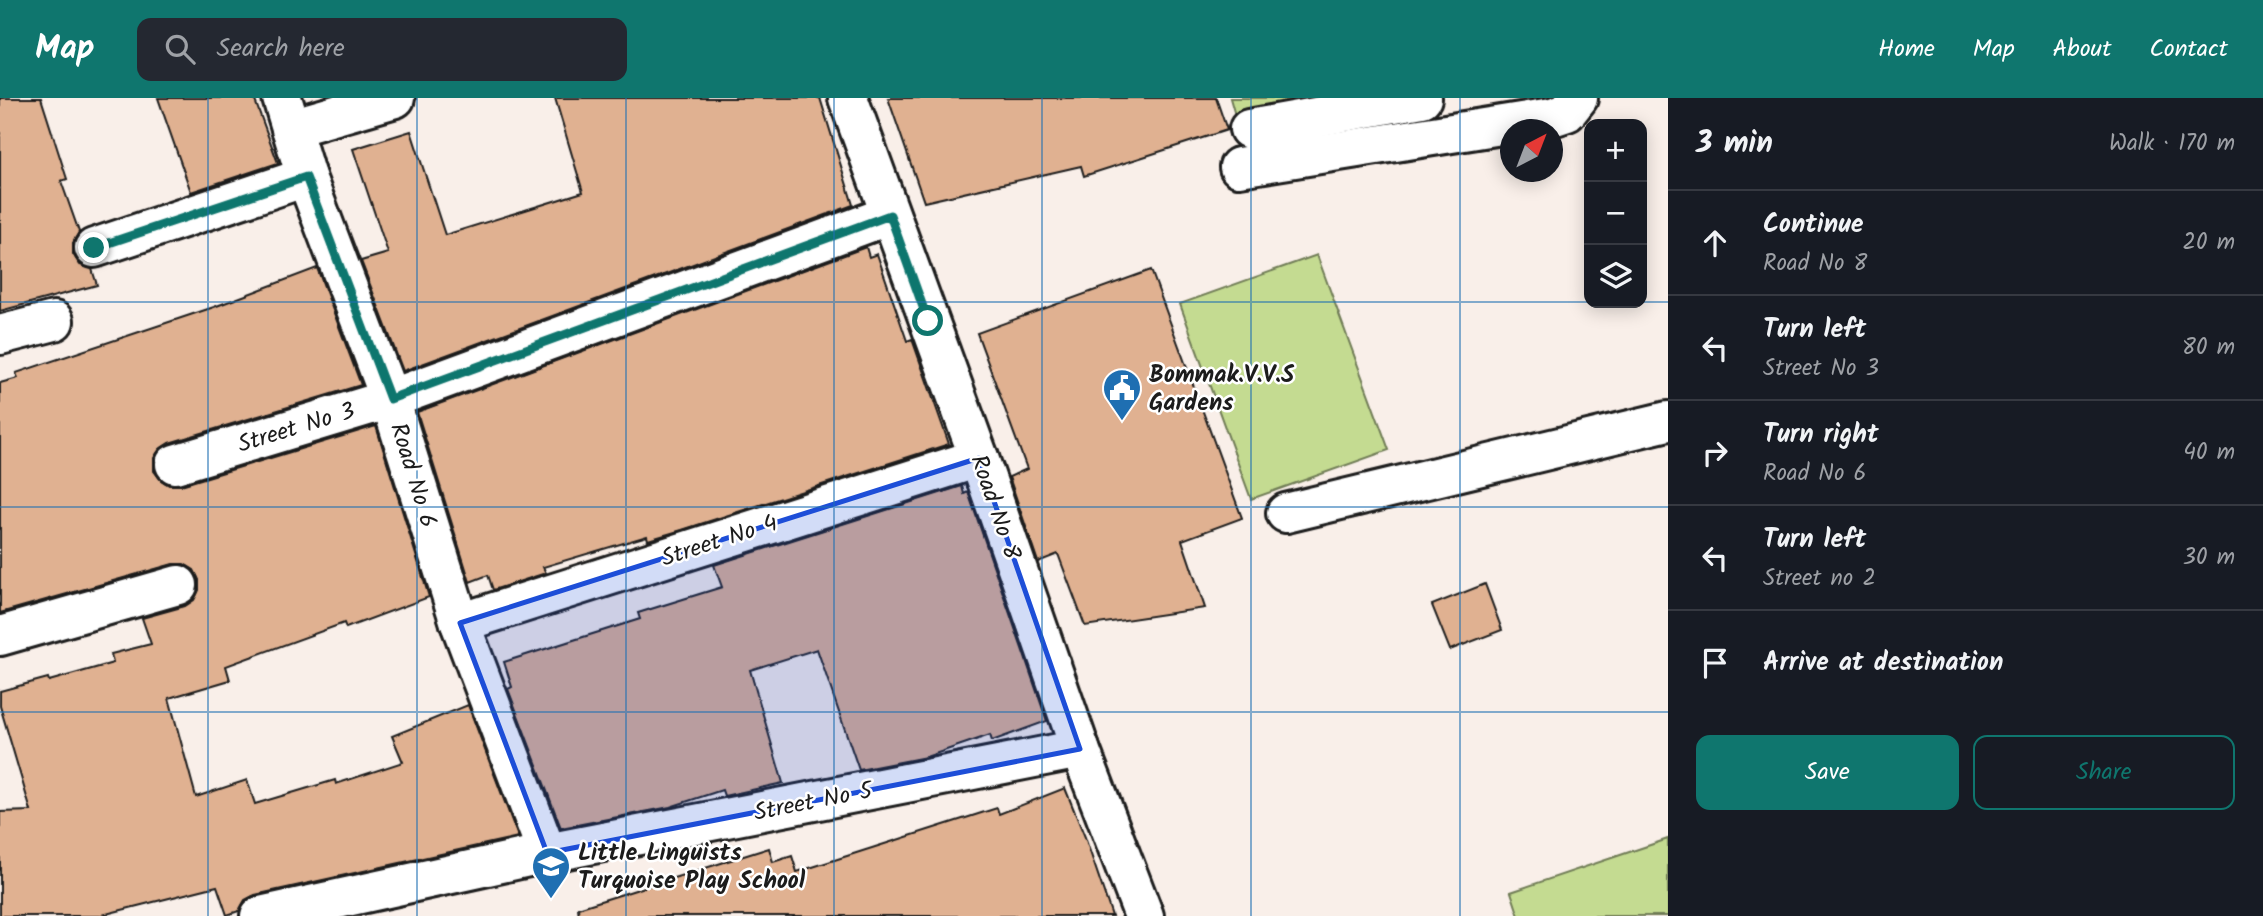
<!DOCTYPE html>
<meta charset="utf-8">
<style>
:root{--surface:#171b24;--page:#242831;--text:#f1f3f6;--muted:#9ea1a6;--line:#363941;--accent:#0f766e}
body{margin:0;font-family:Kalam,sans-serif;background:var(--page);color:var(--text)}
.controls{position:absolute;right:21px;top:21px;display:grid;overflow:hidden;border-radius:14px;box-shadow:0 4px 18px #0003}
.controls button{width:63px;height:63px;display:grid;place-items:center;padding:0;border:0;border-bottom:2px solid var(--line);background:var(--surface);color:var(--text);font:35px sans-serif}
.compass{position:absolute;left:1500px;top:21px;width:63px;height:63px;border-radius:50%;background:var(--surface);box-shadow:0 4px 18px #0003;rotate:42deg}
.stop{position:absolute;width:21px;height:21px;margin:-16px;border:5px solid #0f766e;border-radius:50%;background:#fff}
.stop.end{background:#0f766e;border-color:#fff;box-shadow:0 2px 7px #0008}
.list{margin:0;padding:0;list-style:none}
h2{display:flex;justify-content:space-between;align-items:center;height:91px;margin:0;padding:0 28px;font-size:30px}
h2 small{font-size:23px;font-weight:400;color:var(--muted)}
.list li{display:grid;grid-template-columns:46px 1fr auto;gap:21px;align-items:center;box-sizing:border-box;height:105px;padding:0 28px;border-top:2px solid var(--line)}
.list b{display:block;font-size:26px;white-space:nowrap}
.list p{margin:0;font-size:23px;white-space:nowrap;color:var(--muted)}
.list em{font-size:23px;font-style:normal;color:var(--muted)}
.actions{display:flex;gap:14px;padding:21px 28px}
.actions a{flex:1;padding:16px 0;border:2px solid var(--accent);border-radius:14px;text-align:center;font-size:24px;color:var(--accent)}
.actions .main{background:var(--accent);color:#fff}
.icon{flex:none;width:38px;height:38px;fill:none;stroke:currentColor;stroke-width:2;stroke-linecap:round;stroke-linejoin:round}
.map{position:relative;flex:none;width:1668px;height:818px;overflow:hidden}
header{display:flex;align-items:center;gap:42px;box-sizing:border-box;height:98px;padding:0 35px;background:var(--accent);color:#fff}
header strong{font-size:33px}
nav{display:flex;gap:38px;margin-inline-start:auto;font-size:24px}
.search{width:490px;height:63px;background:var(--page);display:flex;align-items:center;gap:18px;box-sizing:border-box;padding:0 24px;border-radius:14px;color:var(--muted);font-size:26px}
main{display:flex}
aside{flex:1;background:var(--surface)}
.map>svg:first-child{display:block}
</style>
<header>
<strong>Map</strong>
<div class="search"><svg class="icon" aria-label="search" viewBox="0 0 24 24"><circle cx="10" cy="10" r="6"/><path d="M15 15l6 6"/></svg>Search here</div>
<nav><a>Home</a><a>Map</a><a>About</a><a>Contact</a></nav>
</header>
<main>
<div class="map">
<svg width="1668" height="818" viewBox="0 0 1668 818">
<rect width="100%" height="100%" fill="#f9efe9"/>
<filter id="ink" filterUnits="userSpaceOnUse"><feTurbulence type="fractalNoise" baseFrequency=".0143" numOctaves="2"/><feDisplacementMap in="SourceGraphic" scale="14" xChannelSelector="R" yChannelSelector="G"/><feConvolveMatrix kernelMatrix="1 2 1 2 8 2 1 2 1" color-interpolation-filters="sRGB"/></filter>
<g filter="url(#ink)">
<g fill="#c4db91" stroke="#707c56" stroke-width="2">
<polygon points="1230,0 1389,0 1236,21"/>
<polygon points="1317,157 1389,352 1251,401 1180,206"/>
<polygon points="1668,741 1668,818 1519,818 1511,794"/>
</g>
<g fill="#e0b191" stroke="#1c1c1c" stroke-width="2">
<polygon points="0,0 41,0 67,81 61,83 79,134 73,145 73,156 80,167 92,171 97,187 0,213"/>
<polygon points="158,0 254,0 278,65 191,94"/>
<polygon points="555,0 820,0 853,107 403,273 361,163 388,155 353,51 411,33 445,137 583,94"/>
<polygon points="888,0 1216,0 1227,32 1084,78 1081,68 924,104"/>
<polygon points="866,149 869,159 877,156 907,243 912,241 949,346 682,432 648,442 647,438 543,469 546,475 493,492 488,477 470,484 417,314"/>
<polygon points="317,170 361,287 169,345 160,351 154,360 154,373 161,382 169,387 181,387 376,328 429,499 346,530 344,525 226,568 230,582 169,600 196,699 247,682 255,706 335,682 336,686 403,664 392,638 468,607 518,739 255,797 245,802 239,813 227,817 217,788 98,818 0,818 0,714 31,713 0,608 0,593 48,580 49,583 113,565 111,556 151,546 142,520 185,508 194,502 199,492 199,482 194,472 184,466 173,466 0,515 0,285 18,280 16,275 214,209"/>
<polygon points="1151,172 1242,420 1182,442 1205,510 1085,528 1058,456 1038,464 1009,379 1027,371 977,235"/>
<polygon points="962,388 964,396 968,394 1047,623 992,643 990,637 926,659 859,672 817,551 750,572 783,685 724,698 722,692 670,709 561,730 508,591 512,589 504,564 640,521 638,515 722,489 714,467"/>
<polygon points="1485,486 1502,532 1450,552 1432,507"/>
<polygon points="1065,690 1085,739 1112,818 579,818 578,810 769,750 773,764 792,758 797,774 997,710 999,716"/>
</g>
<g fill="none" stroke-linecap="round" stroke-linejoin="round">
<defs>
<g id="minor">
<polyline points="282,0 306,79 390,301 460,525 547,755"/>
<polyline points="848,0 979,360 1080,651 1144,818"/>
<polyline points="291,30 395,0"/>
<polyline points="1249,31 1422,0"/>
<polyline points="1239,69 1552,19 1567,14 1578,0"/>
<polyline points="94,150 306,79"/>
<polyline points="0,237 54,223"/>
<polyline points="175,366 390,301 890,117"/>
<polyline points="1286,415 1668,323"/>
<polyline points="460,525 979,360"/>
<polyline points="0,538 178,487"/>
<polyline points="260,818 547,755 1080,651"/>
</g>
</defs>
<use href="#minor" stroke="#1c1c1c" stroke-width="44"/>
<use href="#minor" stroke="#fff" stroke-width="38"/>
</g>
</g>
<g fill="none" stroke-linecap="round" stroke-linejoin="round" filter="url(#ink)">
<polyline stroke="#0f766e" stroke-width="9" points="94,150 306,79 390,301 890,117 928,223"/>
</g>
<path fill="#1d4ed8" fill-opacity="0.2" stroke="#1d4ed8" stroke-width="5" stroke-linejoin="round" d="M979 360 1080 651 547 755 460 525Z"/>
<path fill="none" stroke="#1f6fb2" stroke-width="2" stroke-opacity="0.55" d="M208 0V818M417 0V818M626 0V818M834 0V818M1042 0V818M1251 0V818M1460 0V818M0 204H1589M1642 204H1668M0 409H1668M0 614H1668"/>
<defs>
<symbol id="civic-pin" viewBox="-11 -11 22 30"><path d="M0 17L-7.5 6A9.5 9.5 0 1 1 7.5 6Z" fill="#1f6fb2" stroke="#fff"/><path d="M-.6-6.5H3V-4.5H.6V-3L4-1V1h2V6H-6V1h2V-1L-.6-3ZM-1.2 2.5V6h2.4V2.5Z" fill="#fff"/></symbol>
<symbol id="school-pin" viewBox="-11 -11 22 30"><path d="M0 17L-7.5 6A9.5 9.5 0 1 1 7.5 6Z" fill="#1f6fb2" stroke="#fff"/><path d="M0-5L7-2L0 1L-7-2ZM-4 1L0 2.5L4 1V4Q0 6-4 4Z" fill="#fff"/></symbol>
</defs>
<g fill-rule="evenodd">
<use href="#civic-pin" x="1100" y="268" width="44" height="60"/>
<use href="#school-pin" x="529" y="746" width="44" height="60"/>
</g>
<g text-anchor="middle" stroke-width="5" stroke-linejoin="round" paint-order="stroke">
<g font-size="24" font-weight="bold" fill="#1c1c1c" stroke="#fff" text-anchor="start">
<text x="1149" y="284">Bommak.V.V.S<tspan x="1149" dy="28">Gardens</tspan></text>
<text x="578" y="762">Little Linguists<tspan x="578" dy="28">Turquoise Play School</tspan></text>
</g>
<g font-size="24" fill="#1c1c1c" stroke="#fff">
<text transform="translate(296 329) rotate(-17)" y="8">Street No 3</text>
<text transform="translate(414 377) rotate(73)" y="8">Road No 6</text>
<text transform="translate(996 409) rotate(71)" y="8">Road No 8</text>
<text transform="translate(719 442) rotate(-18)" y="8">Street No 4</text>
<text transform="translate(813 703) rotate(-11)" y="8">Street No 5</text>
</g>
</g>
</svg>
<div class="controls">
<button>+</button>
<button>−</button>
<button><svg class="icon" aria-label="layers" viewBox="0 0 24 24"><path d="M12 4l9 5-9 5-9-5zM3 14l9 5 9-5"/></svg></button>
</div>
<svg class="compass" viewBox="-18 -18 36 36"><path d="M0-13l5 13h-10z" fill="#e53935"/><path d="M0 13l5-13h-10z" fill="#9ea1a6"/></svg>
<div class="stop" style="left:928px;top:223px"></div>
<div class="stop end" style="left:94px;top:150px"></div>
</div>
<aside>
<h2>3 min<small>Walk · 170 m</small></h2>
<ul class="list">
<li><svg class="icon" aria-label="ahead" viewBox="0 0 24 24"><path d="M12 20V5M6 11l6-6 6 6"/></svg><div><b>Continue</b><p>Road No 8</p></div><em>20 m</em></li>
<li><svg class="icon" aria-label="left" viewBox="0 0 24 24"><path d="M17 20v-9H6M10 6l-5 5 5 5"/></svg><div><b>Turn left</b><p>Street No 3</p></div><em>80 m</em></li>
<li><svg class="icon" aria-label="right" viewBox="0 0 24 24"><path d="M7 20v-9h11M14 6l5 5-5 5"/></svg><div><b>Turn right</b><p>Road No 6</p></div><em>40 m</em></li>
<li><svg class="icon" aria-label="left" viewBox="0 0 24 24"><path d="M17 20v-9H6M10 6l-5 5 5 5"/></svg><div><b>Turn left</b><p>Street no 2</p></div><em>30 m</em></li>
<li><svg class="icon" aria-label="arrive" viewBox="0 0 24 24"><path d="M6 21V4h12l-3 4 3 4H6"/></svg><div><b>Arrive at destination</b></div></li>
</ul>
<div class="actions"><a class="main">Save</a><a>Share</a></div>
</aside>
</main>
